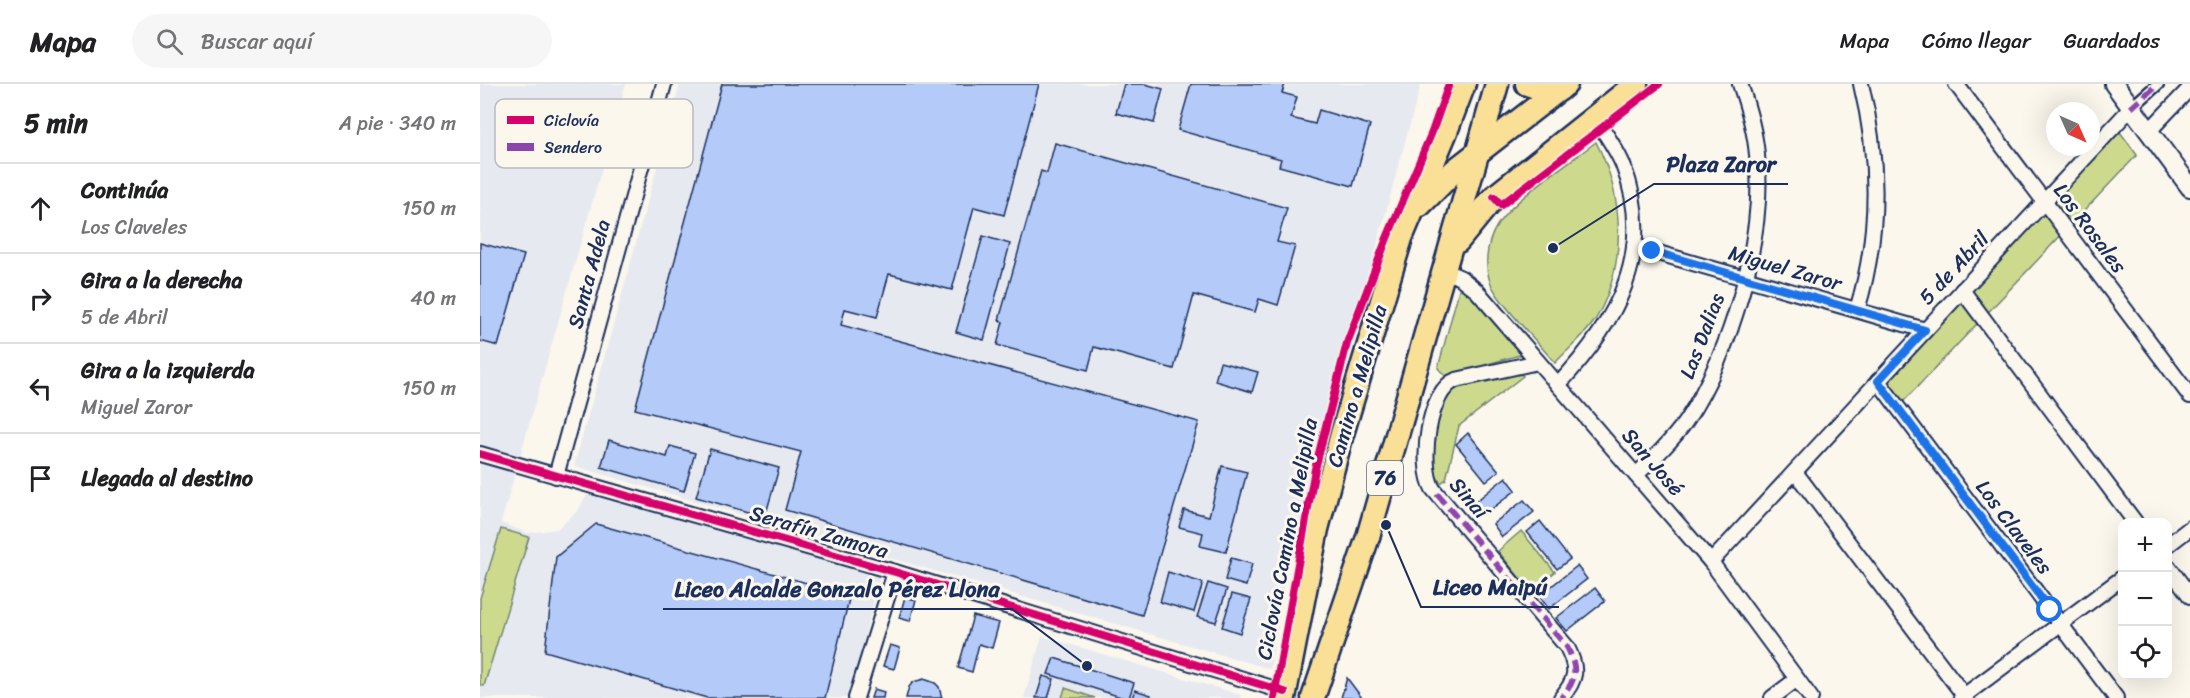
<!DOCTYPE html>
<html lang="es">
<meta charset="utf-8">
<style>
:root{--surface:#fff;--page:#f6f6f6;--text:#202124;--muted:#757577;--line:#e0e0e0}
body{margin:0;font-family:Sriracha,sans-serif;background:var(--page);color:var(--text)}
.controls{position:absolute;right:18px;bottom:18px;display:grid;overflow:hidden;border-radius:12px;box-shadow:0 6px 24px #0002}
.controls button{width:54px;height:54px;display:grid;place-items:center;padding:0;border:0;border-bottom:2px solid var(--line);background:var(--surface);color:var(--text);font:30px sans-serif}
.compass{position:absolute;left:1566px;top:18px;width:54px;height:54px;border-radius:50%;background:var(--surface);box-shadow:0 6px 24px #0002;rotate:135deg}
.stop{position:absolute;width:18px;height:18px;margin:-14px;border:4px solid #1a73e8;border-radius:50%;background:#fff}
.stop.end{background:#1a73e8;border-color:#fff;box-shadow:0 2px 6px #0008}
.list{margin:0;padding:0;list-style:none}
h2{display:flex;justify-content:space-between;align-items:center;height:78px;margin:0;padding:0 24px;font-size:26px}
h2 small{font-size:20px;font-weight:400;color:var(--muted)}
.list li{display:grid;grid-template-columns:39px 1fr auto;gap:18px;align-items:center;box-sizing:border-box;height:90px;padding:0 24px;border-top:2px solid var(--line)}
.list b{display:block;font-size:22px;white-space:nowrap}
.list p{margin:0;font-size:20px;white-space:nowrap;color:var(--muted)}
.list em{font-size:20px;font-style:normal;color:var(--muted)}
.icon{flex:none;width:33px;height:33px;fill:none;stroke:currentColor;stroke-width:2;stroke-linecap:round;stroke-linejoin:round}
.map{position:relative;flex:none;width:1710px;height:614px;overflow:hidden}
header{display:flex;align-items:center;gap:36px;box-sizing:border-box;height:84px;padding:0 30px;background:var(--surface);border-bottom:2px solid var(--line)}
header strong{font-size:28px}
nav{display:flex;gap:33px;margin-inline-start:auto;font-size:21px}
.search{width:420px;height:54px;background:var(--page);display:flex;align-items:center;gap:15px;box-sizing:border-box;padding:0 21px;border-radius:33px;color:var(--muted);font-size:22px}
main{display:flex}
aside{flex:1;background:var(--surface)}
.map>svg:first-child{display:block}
</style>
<header>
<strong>Mapa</strong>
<div class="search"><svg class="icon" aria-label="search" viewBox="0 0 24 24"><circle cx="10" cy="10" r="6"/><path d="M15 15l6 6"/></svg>Buscar aquí</div>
<nav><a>Mapa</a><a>Cómo llegar</a><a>Guardados</a></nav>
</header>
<main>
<aside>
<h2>5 min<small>A pie · 340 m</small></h2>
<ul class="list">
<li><svg class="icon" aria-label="ahead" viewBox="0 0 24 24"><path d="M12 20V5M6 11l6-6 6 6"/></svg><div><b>Continúa</b><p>Los Claveles</p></div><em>150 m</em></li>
<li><svg class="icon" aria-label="right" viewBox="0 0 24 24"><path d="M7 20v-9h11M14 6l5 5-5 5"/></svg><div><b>Gira a la derecha</b><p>5 de Abril</p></div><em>40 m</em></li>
<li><svg class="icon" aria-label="left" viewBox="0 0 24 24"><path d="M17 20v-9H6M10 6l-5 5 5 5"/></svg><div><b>Gira a la izquierda</b><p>Miguel Zaror</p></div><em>150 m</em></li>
<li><svg class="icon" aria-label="arrive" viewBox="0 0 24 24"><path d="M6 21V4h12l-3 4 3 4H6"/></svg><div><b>Llegada al destino</b></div></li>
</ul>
</aside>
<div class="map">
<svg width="1710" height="614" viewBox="0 0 1710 614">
<rect width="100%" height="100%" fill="#fbf7ec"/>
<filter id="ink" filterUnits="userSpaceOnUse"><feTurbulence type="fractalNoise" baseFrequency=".0167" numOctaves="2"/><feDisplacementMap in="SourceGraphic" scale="12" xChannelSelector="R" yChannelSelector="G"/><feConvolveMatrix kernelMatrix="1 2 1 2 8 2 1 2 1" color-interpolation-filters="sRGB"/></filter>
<g filter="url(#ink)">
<g fill="#e6eaf0">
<polygon points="0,0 146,0 21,439 48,449 77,445 97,427 109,408 400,493 369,614 0,614"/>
<polygon points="200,0 941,0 801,511 797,547 790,585 94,382"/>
<polygon points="562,552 761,611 760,614 544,614"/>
</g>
<g fill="#cdda8e" stroke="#748476" stroke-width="1.5">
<polygon points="1640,48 1657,71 1423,318 1405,298"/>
<path d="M1116 58C1144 112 1147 177 1118 231 1110 247 1088 265 1075 279 1056 256 1033 234 1016 209 1002 189 1005 160 1018 140 1036 113 1089 79 1116 58Z"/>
<polygon points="981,198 1043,270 965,292 958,284"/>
<path d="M1037 287 1043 292 979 342 966 395 961 399 952 386C954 366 956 319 974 306 983 300 1024 291 1037 287Z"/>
<polygon points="21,445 49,453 4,602 0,601 0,514"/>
<polygon points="1041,447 1075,488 1051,508 1018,467"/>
<polygon points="585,604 615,614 582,614"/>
</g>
<g fill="#b4cbfa" stroke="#1b2f5e" stroke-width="1.5">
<polygon points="242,0 559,0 524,131 494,123 472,206 409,190 397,233 365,225 361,241 719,338 662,531 305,426 321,368 155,325"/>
<polygon points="644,0 665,0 683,5 674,39 636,29"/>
<polygon points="711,0 805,0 802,9 817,13 811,34 835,40 839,26 890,41 873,102 799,82 801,75 698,46"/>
<polygon points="575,59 807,124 797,158 815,162 798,221 779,215 775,228 714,211 694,285 614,263 608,286 517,261 523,238 519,236 561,87 567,89"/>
<polygon points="503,152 530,160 504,256 476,248"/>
<polygon points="0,159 44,171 18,262 0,257"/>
<polygon points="740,278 778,288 772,308 735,297"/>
<polygon points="988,349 1019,387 1006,397 976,360"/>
<polygon points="129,356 187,373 190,362 215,369 204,407 121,383"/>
<polygon points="230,365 299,384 285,433 216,413"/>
<polygon points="742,382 767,388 746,468 720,462 723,449 699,443 704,426 729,432"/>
<polygon points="1026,393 1036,406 1005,430 995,418"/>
<polygon points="1044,416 1054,428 1022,453 1013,440"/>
<polygon points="1060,437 1090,475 1077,485 1047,448"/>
<polygon points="116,440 370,511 345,614 227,614 65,567 76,473"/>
<polygon points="751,474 772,480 766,502 745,496"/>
<polygon points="1097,482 1107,495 1069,525 1059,512"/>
<polygon points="688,488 723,499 714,528 680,518"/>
<polygon points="728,499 747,505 736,538 717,533"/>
<polygon points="1115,504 1125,517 1087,547 1076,534"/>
<polygon points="752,510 771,515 760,549 742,543"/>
<polygon points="425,513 436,516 430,537 419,534"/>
<polygon points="493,532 519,539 512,564 499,560 492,588 478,584"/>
<polygon points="410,561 420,564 414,585 403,582"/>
<polygon points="574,574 654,599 649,614 644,614 568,590"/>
<polygon points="563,592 574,595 568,614 556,614"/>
<polygon points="867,594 882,614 861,614"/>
<polygon points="444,595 455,599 459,603 462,614 426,614 429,603 433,598"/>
<polygon points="394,605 404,608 403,614 391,614"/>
<polygon points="655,606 671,611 670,614 652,614"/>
</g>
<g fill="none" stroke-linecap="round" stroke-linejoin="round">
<defs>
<polyline id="pedestrian" points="1651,24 1678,0"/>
<g id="minor">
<polyline points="1476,0 1710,312"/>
<polyline points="1669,47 1710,4"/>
<polyline points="1154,162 1445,246"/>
<polyline points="965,187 981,194 997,207 1231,478 1331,614"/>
<polyline points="1482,206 1655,438"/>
<path d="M1377 226C1400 151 1400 77 1381 0"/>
<path d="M1058 278 976 296C948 306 939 381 953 405L1087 563C1098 585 1097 595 1081 614"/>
<polyline points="1398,297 1636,614"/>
<path d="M1078 301C1136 239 1177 168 1143 81 1136 64 1125 49 1115 34"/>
<polyline points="0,370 415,488 805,608"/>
<polyline points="1315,388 1486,614"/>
<path d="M1156 391C1174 374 1192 357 1206 337 1251 268 1286 153 1277 71 1275 47 1268 23 1260 0"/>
<polyline points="76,392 184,0"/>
<polyline points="1688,461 1710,444"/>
<polyline points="1231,478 1651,24"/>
<polyline points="1688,482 1710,512"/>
<polyline points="376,614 415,488"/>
<polyline points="1292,614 1317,595"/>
<polyline points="1481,614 1642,494"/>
</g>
<polyline id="tertiary" points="1634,0 1710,103"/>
<g id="primary">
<polyline points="1047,0 1064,6 1080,5"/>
<polyline points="940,121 974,87 1086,0"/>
<polyline points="978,157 1014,113 1156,0"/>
<polyline points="804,614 837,445 862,350 921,154 965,50 984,0"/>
<polyline points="833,614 888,453 1017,0"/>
</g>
</defs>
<use href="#pedestrian" stroke="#1b2f5e" stroke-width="15"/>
<use href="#minor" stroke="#1b2f5e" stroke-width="18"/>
<use href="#tertiary" stroke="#1b2f5e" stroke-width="22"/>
<use href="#primary" stroke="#1b2f5e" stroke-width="27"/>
<use href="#pedestrian" stroke="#fbf7ec" stroke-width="10"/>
<use href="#minor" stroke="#fbf7ec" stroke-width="14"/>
<use href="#tertiary" stroke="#fbf7ec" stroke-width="18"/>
<use href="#primary" stroke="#fadf96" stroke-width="22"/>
<g stroke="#8e44ad" stroke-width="6" stroke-dasharray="12 6" stroke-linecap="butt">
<polyline points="1651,24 1678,0"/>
<path d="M957 410 1087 563C1098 585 1097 595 1081 614"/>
</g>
<defs>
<g id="cycleway">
<polyline points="1014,113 1021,121 1179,0"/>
<polyline points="0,370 415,488 805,608"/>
<polyline points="794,614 835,385 867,259 907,154 952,48 969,0"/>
</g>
</defs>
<use href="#cycleway" stroke="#fbf7ec" stroke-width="11"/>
<use href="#cycleway" stroke="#d6006c" stroke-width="8"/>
</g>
</g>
<g fill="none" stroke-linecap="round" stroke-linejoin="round" filter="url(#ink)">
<polyline stroke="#1a73e8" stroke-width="8" points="1172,167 1445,246 1398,297 1570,526"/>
</g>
<g text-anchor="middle" stroke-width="6" stroke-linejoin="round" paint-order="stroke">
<rect fill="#fbf7ec" stroke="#5e6b89" stroke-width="1.5" x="887" y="377" width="36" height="34" rx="4.5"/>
<g font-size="20" font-weight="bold" fill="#1b2f5e">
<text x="905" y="401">76</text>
</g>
<g font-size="21" fill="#1b2f5e" stroke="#fbf7ec">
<text transform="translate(1610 144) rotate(53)" y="7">Los Rosales</text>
<text transform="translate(1305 184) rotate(16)" y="7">Miguel Zaror</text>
<text transform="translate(1474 184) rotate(-47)" y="7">5 de Abril</text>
<text transform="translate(109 190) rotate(-75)" y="7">Santa Adela</text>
<text transform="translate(1222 252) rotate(-69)" y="7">Las Dalias</text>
<text transform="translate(877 302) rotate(-74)" y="7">Camino a Melipilla</text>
<text transform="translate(1173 378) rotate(49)" y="7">San José</text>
<text transform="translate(989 414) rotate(49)" y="7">Sinaí</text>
<text transform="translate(1534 443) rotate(53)" y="7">Los Claveles</text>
<text transform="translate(339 448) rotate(16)" y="7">Serafín Zamora</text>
<text transform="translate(807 455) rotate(-79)" y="7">Ciclovía Camino a Melipilla</text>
</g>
</g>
<rect x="15" y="15" width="198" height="69" rx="9" fill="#fbf7ec" stroke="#b8bbc1" stroke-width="1.5"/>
<rect x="27" y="32" width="27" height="8" fill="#d6006c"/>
<rect x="27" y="59" width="27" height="8" fill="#8e44ad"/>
<g font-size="16" fill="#1b2f5e">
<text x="64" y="42">Ciclovía</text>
<text x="64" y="69">Sendero</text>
</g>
<path fill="none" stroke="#1b2f5e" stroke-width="2" d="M1073 164L1174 100H1308M906 441L941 523H1079M607 582L532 525H183"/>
<g fill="#1b2f5e" stroke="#fbf7ec" stroke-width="2">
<circle cx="1073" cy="164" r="6"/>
<circle cx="906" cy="441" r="6"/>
<circle cx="607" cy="582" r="6"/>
</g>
<g font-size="22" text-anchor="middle" font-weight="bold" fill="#1b2f5e" stroke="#fbf7ec" stroke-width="6" stroke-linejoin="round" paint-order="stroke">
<text x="1241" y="88">Plaza Zaror</text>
<text x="1010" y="511">Liceo Maipú</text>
<text x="357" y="513">Liceo Alcalde Gonzalo Pérez Llona</text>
</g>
</svg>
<div class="controls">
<button>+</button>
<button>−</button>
<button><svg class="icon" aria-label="locate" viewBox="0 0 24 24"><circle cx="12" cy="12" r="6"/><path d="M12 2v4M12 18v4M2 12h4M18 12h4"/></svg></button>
</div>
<svg class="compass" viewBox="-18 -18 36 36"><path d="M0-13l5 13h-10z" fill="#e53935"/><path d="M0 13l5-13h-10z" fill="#757577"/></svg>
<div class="stop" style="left:1570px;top:526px"></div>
<div class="stop end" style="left:1172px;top:167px"></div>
</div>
</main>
